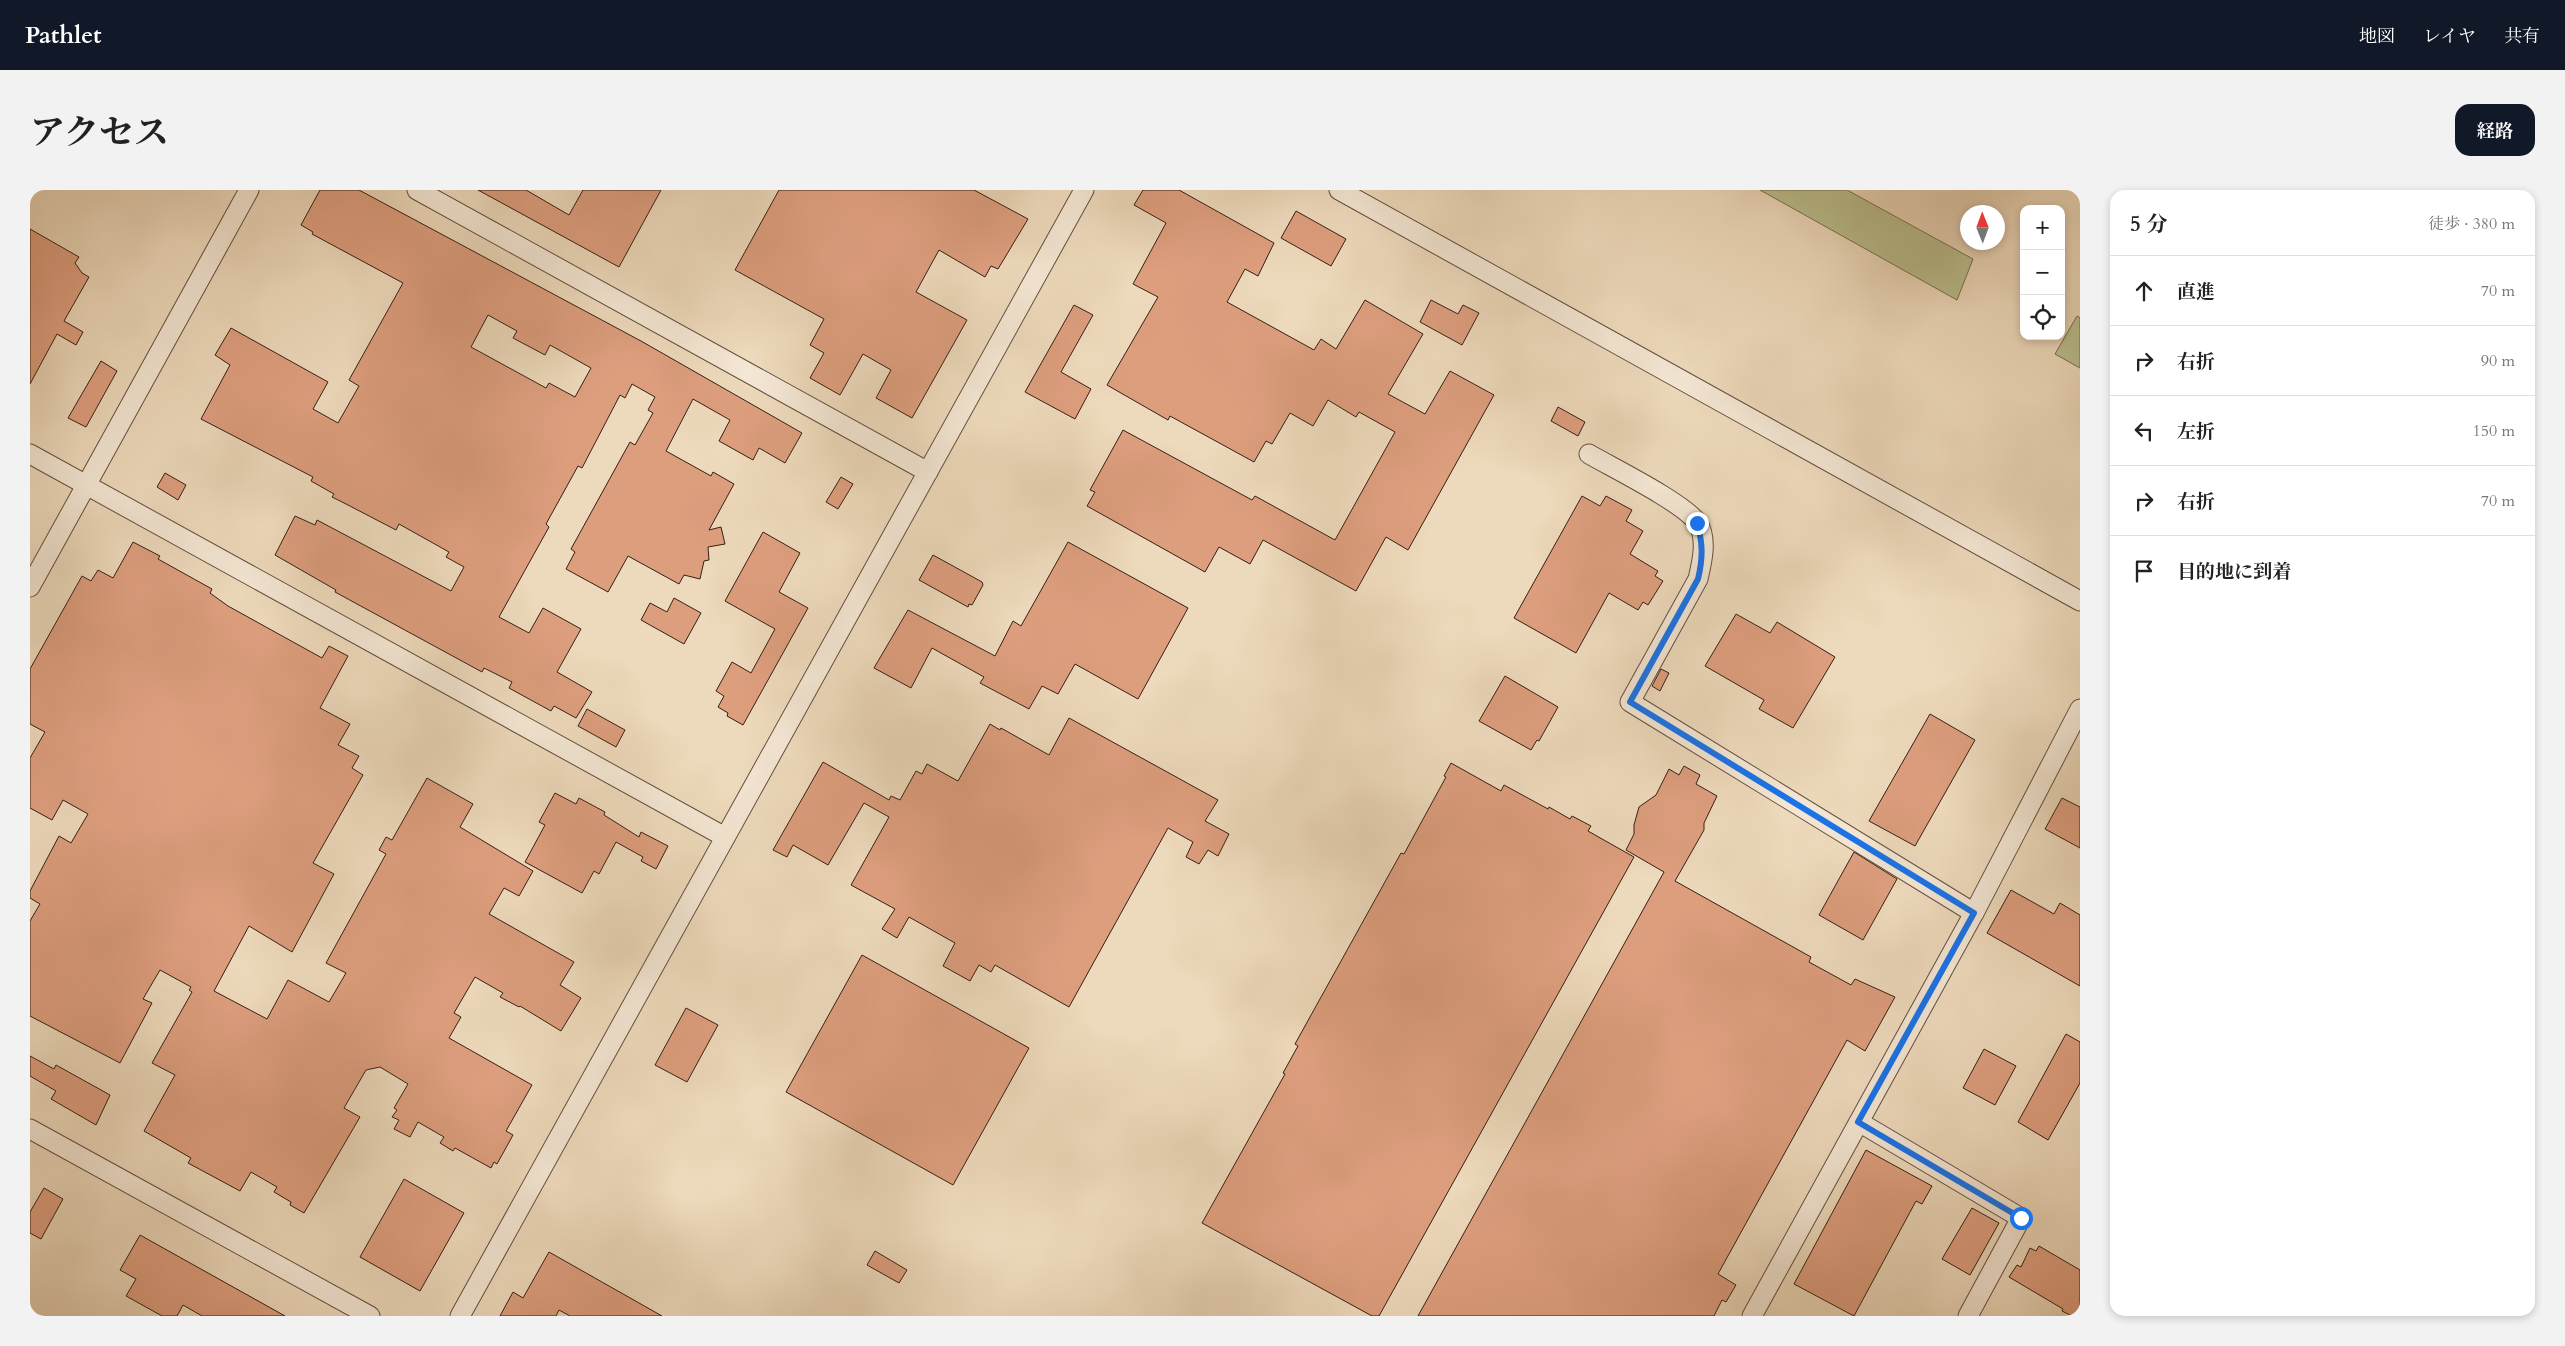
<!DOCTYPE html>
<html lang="ja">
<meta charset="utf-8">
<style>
:root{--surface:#fff;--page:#f2f2f2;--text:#222;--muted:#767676;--line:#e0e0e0;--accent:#111827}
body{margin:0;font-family:Cardo,"Noto Serif JP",serif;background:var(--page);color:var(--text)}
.controls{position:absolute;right:15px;top:15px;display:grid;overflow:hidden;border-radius:10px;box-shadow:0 2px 8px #0003}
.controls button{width:45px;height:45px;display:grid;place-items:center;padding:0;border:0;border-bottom:1px solid var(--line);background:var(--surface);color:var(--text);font:25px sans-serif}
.compass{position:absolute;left:1930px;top:15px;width:45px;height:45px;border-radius:50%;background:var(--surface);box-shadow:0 2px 8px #0003;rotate:359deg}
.stop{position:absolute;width:15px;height:15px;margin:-11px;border:4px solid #1a73e8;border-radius:50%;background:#fff}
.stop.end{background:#1a73e8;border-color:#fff;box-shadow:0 1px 5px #0008}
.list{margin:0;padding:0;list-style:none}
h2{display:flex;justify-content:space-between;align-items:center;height:65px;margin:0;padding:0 20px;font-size:21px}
h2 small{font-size:16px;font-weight:400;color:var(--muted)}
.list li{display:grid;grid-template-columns:32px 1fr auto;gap:15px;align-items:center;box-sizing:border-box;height:70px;padding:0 20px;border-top:1px solid var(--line)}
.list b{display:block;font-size:19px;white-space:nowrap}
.list em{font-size:16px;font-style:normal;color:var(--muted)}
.icon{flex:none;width:28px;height:28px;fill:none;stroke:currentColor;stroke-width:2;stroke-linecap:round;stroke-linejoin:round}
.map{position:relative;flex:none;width:2050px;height:1126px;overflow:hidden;border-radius:15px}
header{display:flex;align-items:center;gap:30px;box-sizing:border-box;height:70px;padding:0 25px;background:var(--accent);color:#fff}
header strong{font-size:24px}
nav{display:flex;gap:28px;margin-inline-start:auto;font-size:18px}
.intro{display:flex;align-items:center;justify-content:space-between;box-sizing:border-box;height:120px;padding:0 30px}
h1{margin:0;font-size:35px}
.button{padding:12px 22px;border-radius:15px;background:var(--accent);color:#fff;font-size:18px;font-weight:700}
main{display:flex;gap:30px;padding:0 30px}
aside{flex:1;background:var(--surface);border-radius:15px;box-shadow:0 2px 8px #0003}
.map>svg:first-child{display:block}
</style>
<header>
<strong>Pathlet</strong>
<nav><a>地図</a><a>レイヤ</a><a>共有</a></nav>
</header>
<div class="intro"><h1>アクセス</h1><a class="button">経路</a></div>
<main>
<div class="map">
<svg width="2050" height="1126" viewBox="0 0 2050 1126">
<rect width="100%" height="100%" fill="#edd9bb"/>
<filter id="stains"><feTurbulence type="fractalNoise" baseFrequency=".004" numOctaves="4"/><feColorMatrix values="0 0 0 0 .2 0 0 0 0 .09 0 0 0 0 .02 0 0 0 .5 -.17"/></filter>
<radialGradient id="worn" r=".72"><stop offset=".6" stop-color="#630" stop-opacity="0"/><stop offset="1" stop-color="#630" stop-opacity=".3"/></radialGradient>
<g fill="#bbbe8e" stroke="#796e50">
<polygon points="1730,0 1817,0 1943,69 1927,110"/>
<polygon points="2047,126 2050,128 2050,178 2025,164"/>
</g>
<g fill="#dd9e7e" stroke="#371f13" fill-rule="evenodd">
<path d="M290 0H329L611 151 772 243 755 273 729 258 723 270 689 251 700 230 663 209 636 261 681 286 683 282 704 294 679 340 691 337 695 354 678 357 679 370 674 371 670 389 654 385 649 394 598 366 578 402 536 379 545 362 541 359 600 252 605 255 623 223 618 220 625 207 602 194 595 208 590 205 552 278 548 276 516 334 519 337 469 427 499 443 513 418 551 439 527 482 562 502 546 528 524 516 521 521 479 498 482 492 454 478 452 482 305 402 306 400 245 365 265 326 285 335 287 330 421 401 434 377 416 367 419 362 369 334 366 340 316 314 302 307 304 304 281 291 283 287 171 229 200 175 185 165 201 138 298 192 283 219 308 233 329 196 319 190 373 93 282 44 283 42 271 35ZM458 125 487 141 483 148 515 165 520 155 561 178 545 207 519 193 516 198 441 157Z"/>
<polygon points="448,0 496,0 539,25 553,0 631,0 589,77"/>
<polygon points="749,0 944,0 998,29 968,79 961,76 955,87 909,60 886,102 937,130 882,228 846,208 861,180 833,164 810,205 780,188 794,163 780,155 794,129 705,80"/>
<polygon points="1113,0 1149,0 1244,53 1228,86 1215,79 1197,112 1284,160 1291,149 1306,159 1335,110 1393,144 1358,204 1395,224 1420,181 1464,205 1378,360 1356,347 1326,401 1233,350 1220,374 1189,357 1175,382 1057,316 1065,302 1060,300 1093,240 1222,310 1225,306 1305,350 1365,242 1329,222 1326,227 1298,210 1283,236 1260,223 1242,254 1236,251 1224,272 1140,226 1138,230 1077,195 1128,107 1103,94 1136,33 1104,15"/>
<polygon points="1266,21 1316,49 1301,76 1251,48"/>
<polygon points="0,39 49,67 45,73 52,83 59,87 34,131 53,142 46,155 27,144 0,194"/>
<polygon points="1401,110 1428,124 1433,115 1449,123 1432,155 1390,132"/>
<polygon points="1044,115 1063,125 1031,182 1061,199 1045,229 995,202"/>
<polygon points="71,171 87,181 56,237 38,228"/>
<polygon points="1528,217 1555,232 1548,246 1521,231"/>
<polygon points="135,283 156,295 148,310 127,297"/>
<polygon points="811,287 823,294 808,319 796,312"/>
<polygon points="1552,306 1570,316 1576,306 1602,320 1596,331 1613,341 1600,364 1628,381 1625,386 1633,391 1618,415 1613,412 1608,420 1579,403 1546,463 1484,428"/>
<polygon points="733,342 770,363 749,402 778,418 713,535 697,526 698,523 688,517 694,506 686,501 702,472 721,483 745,439 695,411"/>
<polygon points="103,352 130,366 128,369 182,399 180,403 198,416 292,468 299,456 318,466 290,518 320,534 308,555 329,566 322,578 333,585 283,673 304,684 262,762 219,736 184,801 237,829 258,790 299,812 316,783 296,773 356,664 349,660 356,647 362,650 397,588 443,614 430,637 503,681 489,706 474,698 459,724 544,772 530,795 551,808 531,841 490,816 489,817 470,807 473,803 445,787 424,823 431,827 419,848 502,895 476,941 483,945 467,974 464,972 461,978 425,958 423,961 410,953 414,947 388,932 380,947 364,939 369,930 362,927 367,920 364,918 378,894 350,877 336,880 314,918 330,927 274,1023 260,1015 261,1012 244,1002 247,997 221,982 210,1001 158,973 161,968 114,941 145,885 122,873 162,802 159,800 161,797 130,780 113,809 122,813 90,873 0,826 0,731 10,714 0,708 0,701 29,646 41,653 58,624 33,610 22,630 0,618 0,568 15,542 0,534 0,479 52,386 61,391 68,380 83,388"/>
<polygon points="1038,352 1158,418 1108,509 1045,474 1028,504 1012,496 999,519 950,493 954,487 902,458 881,498 844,478 878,420 965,466 983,431 991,436"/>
<polygon points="903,365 952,392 953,395 942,415 939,414 938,417 889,390"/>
<polygon points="644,408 671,423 654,454 611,430 620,413 637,422"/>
<polygon points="1706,424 1740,443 1747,432 1805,467 1763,538 1729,519 1734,510 1675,476"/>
<polygon points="1631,479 1639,483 1630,501 1622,496"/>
<polygon points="1475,486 1528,517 1509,551 1507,550 1501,560 1449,531"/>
<polygon points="557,519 595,540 586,557 548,536"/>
<polygon points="1900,524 1945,550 1885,656 1839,631"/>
<polygon points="1039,528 1188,610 1175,631 1199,644 1188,666 1178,660 1169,674 1156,667 1163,652 1138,638 1039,817 965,775 961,782 949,775 940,791 913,776 925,753 879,727 867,748 852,739 865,719 821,695 859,627 834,613 798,675 763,655 757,667 743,660 793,572 859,610 861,606 870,610 886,581 892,584 897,574 928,591 960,534 970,540 971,538 1019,565"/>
<polygon points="1421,573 1471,601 1474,595 1518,619 1519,617 1540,629 1542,626 1561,636 1558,641 1604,667 1349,1126 1342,1126 1172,1033 1255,884 1253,883 1268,856 1265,854 1371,663 1374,664 1416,587 1414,586"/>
<polygon points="1654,576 1670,585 1666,594 1687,606 1674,633 1674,640 1645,691 1781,767 1779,772 1821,795 1825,789 1865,807 1835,861 1817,850 1688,1084 1706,1095 1696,1112 1692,1110 1684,1126 1388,1126 1634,682 1596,660 1604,644 1604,635 1609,617 1626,605 1639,579 1649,585"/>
<polygon points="525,603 546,614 549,608 575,622 574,625 609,647 611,642 638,656 626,679 611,671 613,667 586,652 569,684 564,681 552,703 495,672 515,635 509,632"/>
<polygon points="2032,608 2050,617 2050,658 2015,639"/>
<polygon points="1824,662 1867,689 1833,750 1789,725"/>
<polygon points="1981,700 2024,724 2030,713 2050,725 2050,796 1957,743"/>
<polygon points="832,765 999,858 923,995 756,902"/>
<polygon points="656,818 688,835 657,892 625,875"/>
<polygon points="2036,844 2050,852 2050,893 2018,950 1988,932"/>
<polygon points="1954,859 1986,876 1965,915 1933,898"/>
<polygon points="0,866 24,879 26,875 80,905 66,935 21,909 26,901 0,886"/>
<polygon points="1836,960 1902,996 1892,1014 1886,1011 1824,1126 1764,1094"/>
<polygon points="374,989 434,1023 390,1101 330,1067"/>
<polygon points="14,998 33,1009 11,1049 0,1043 0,1022"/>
<polygon points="1942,1018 1969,1033 1940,1085 1912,1069"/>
<polygon points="110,1045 255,1126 172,1126 153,1115 147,1126 132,1126 96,1106 106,1089 90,1080"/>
<polygon points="2009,1056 2050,1080 2050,1126 2042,1126 2032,1121 2033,1119 1979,1087 1987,1075 1991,1077 2000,1058 2006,1061"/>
<polygon points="845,1061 877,1080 869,1093 837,1075"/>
<polygon points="519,1062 632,1126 540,1126 529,1120 526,1126 470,1126 483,1102 493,1108"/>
</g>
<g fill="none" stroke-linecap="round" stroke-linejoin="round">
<defs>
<g id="minor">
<polyline points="387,0 898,282"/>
<polyline points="1309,0 2050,411"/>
<polyline points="0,264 695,647"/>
<path d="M1559 264C1583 278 1652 312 1667 332 1678 348 1672 372 1668 389L1600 512 1944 723"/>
<polyline points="0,397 219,0"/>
<polyline points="1829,932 1991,1028 1938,1126"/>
<polyline points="0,939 340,1126"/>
<polyline points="430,1126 1054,0"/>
<polyline points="1722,1126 1944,723 2050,519"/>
</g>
</defs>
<use href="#minor" stroke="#644e3d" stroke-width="21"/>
<use href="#minor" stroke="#f3e6d3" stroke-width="19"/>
</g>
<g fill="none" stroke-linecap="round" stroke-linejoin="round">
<path stroke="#1a73e8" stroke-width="6" d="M1667 333C1673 353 1673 368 1668 389L1600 512 1944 723 1828 932 1991 1028"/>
</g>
<rect width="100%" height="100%" filter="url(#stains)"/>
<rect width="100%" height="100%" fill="url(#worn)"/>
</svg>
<div class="controls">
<button>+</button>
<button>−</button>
<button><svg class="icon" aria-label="locate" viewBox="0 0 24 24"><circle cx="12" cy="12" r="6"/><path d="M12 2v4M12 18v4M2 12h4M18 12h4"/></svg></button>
</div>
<svg class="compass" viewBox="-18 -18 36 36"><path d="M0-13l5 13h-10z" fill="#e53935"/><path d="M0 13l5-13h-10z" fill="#767676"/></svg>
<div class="stop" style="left:1991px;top:1028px"></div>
<div class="stop end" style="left:1667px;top:333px"></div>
</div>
<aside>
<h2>5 分<small>徒歩 · 380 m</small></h2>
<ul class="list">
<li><svg class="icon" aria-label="ahead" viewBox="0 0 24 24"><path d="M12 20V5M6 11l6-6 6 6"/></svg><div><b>直進</b></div><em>70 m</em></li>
<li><svg class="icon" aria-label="right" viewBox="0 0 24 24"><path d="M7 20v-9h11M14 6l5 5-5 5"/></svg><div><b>右折</b></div><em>90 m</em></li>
<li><svg class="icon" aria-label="left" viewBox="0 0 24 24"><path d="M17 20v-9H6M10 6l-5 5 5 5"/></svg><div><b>左折</b></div><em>150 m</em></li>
<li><svg class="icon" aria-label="right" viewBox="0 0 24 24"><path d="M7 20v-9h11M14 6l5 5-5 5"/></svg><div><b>右折</b></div><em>70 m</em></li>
<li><svg class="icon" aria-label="arrive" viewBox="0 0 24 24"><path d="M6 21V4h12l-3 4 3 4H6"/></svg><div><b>目的地に到着</b></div></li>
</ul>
</aside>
</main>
